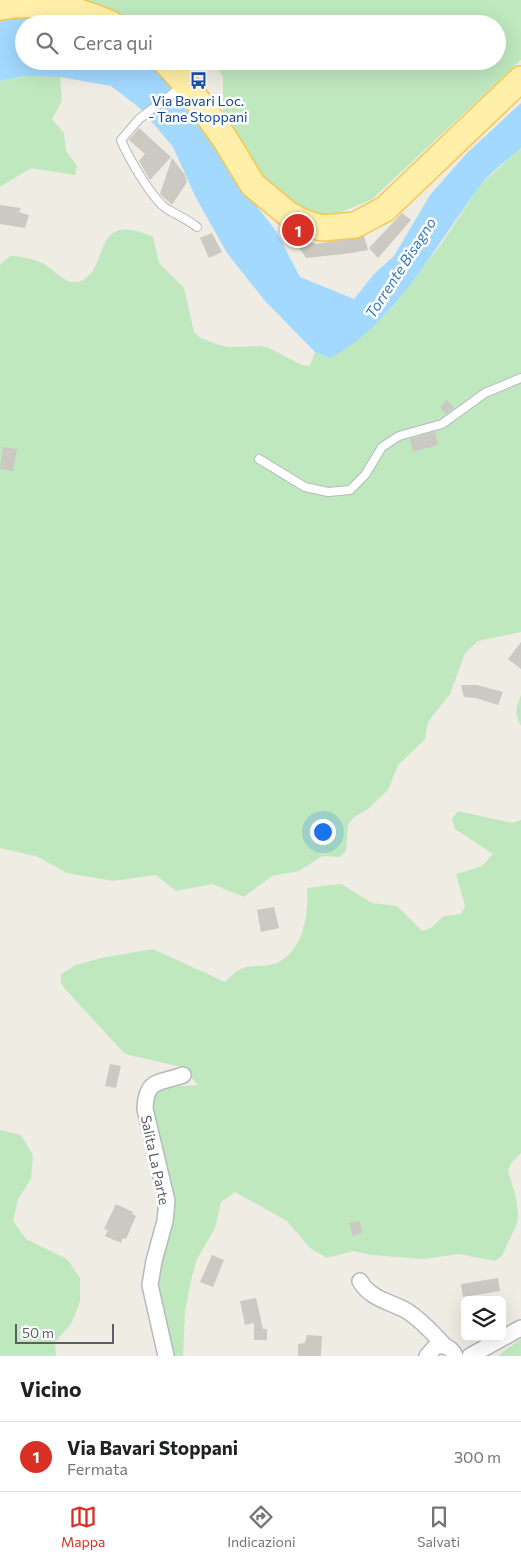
<!DOCTYPE html>
<html lang="it">
<style>
:root{--surface:#fff;--page:#f2f2f2;--text:#202124;--muted:#757577;--line:#e0e0e0;--accent:#d93025}
body{margin:0;font-family:Commissioner,sans-serif;background:var(--page);color:var(--text)}
.controls{position:absolute;right:15px;bottom:15px;display:grid;overflow:hidden;border-radius:8px;box-shadow:0 5px 20px #0002}
.controls button{width:45px;height:45px;display:grid;place-items:center;padding:0;border:0;border-bottom:1px solid var(--line);background:var(--surface);color:var(--text);font:25px sans-serif}
.scale{position:absolute;left:15px;bottom:12px;width:99px;box-sizing:border-box;padding-left:5px;border:2px solid #5b5f64;border-top:0;font-size:14px;line-height:18px;white-space:nowrap;color:#5b5f64;-webkit-text-stroke:4px #fff;paint-order:stroke}
.you{position:absolute;left:322px;top:831px;width:18px;height:18px;margin:-12px;border:4px solid #fff;border-radius:50%;background:#1a73e8;box-shadow:0 0 0 8px #1a73e833}
.badge{display:grid;place-items:center;width:32px;height:32px;border-radius:50%;background:var(--accent);color:#fff;font-size:16px;font-weight:700}
.pin{position:absolute;translate:-50% -50%;border:2px solid #fff;box-shadow:0 1px 5px #0006}
.list{margin:0;padding:0;list-style:none}
h2{display:flex;justify-content:space-between;align-items:center;height:65px;margin:0;padding:0 20px;font-size:21px}
h2 small{font-size:16px;font-weight:400;color:var(--muted)}
.list li{display:grid;grid-template-columns:32px 1fr auto;gap:15px;align-items:center;box-sizing:border-box;height:70px;padding:0 20px;border-top:1px solid var(--line)}
.list b{display:block;font-size:19px;white-space:nowrap}
.list p{margin:0;font-size:16px;white-space:nowrap;color:var(--muted)}
.list em{font-size:16px;font-style:normal;color:var(--muted)}
.icon{flex:none;width:28px;height:28px;fill:none;stroke:currentColor;stroke-width:2;stroke-linecap:round;stroke-linejoin:round}
.map{position:relative;flex:none;width:521px;height:1356px;overflow:hidden}
.search{position:absolute;background:var(--surface);box-shadow:0 5px 20px #0002;left:15px;right:15px;top:15px;height:55px;display:flex;align-items:center;gap:12px;box-sizing:border-box;padding:0 18px;border-radius:28px;color:var(--muted);font-size:19px}
.sheet{height:135px;background:var(--surface)}
nav{display:flex;justify-content:space-around;align-items:center;box-sizing:border-box;height:70px;border-top:1px solid var(--line);background:var(--surface);font-size:14px;color:var(--muted)}
nav a{display:grid;justify-items:center;gap:2px}
nav .on{color:var(--accent)}
.map>svg:first-child{display:block}
</style>
<div class="map">
<svg width="521" height="1356" viewBox="0 0 521 1356">
<rect width="100%" height="100%" fill="#efece3"/>
<g fill="#bfe8be">
<polygon points="78,0 521,0 521,60 371,200 331,216 296,209 264,178 223,117 223,77 213,61 497,61 497,24 144,24"/>
<polygon points="24,76 60,77 62,101 52,119 64,133 66,151 77,166 75,175 31,168 0,187 0,81"/>
<path d="M521 148V632L478 641 465 653 450 694 428 722 425 739 398 765 388 790 368 809 353 818 348 825 346 852 339 857 322 856 299 871 272 876 244 897 212 884 176 891 156 875 113 881 67 873 36 856 0 848V265L10 256C21 256 35 259 44 264 56 271 66 287 81 281 111 268 90 209 153 237L159 263 184 288 194 332 201 338 219 345 229 347 260 346 269 348 302 365 310 366 315 352 330 357 386 314 442 243 480 185Z"/>
<path d="M521 695V726C514 714 516 707 521 695Z"/>
<path d="M458 811 512 823 521 820V1153L511 1163 508 1171 516 1197 518 1215 517 1223 502 1256 495 1261 459 1254 424 1259 371 1255 353 1251 327 1258 310 1248 287 1221 235 1192 221 1202 215 1228 197 1259 192 1276 185 1311 183 1356H173L158 1282 166 1236 150 1104 155 1088 198 1085 182 1067 125 1054 66 990 61 983V974L76 965 101 958 153 949 225 982C230 977 237 970 243 968 253 965 264 967 274 964 303 954 309 915 307 888L341 884 372 903 397 906 422 931 431 928 444 916 461 914 465 906 456 874 482 866 493 854 455 829 452 819Z"/>
<polygon points="0,1130 21,1135 33,1155 31,1179 18,1199 13,1221 26,1239 67,1259 80,1278 80,1302 71,1324 55,1342 56,1356 0,1356"/>
<polygon points="521,1339 521,1356 499,1356 499,1355"/>
</g>
<path fill="#a3d8ff" d="M45 14 89 24H24V61H150L167 77 194 114 227 168 276 231 300 277 354 299 374 274 394 256 430 195 468 152 521 103V148C508 160 490 172 479 187 440 240 390 329 330 358L315 352 265 301 227 253 196 198 173 147 141 109 111 86 60 77 24 76 0 81V19Z"/>
<g fill="#ccc8c2">
<polygon points="139,128 171,157 150,180 139,161 145,154 129,140"/>
<polygon points="172,158 185,175 187,182 172,205 160,194"/>
<polygon points="0,205 21,208 19,212 29,215 25,228 0,224"/>
<polygon points="402,213 411,220 378,258 369,248"/>
<polygon points="212,233 222,252 209,258 200,238"/>
<polygon points="364,236 368,250 352,253 306,258 298,246 306,240 316,244"/>
<polygon points="447,400 454,408 446,414 440,407"/>
<polygon points="435,432 438,445 413,452 410,439"/>
<polygon points="3,447 17,449 13,471 0,469"/>
<polygon points="521,642 521,669 508,659"/>
<polygon points="461,685 477,685 503,692 498,705 476,698 464,697"/>
<polygon points="274,907 279,928 261,932 257,910"/>
<polygon points="110,1064 121,1066 116,1088 105,1086"/>
<polygon points="116,1204 133,1212 132,1214 136,1216 126,1239 123,1238 121,1243 105,1236 108,1230 104,1229"/>
<polygon points="360,1221 362,1233 353,1236 349,1223"/>
<polygon points="212,1255 224,1260 213,1287 200,1282"/>
<polygon points="498,1278 500,1291 463,1297 461,1284"/>
<polygon points="256,1298 263,1329 267,1329 267,1340 254,1340 254,1323 245,1325 240,1301"/>
<polygon points="307,1335 322,1336 321,1356 298,1356 298,1344 305,1343"/>
</g>
<g fill="none" stroke-linecap="round" stroke-linejoin="round">
<defs>
<g id="lane">
<path d="M184 85 139 119 121 140C128 157 152 199 167 209 177 215 187 219 197 227"/>
<polyline points="259,459 305,487 328,492 350,490 365,475 382,447 399,436 442,424 485,393 521,378"/>
</g>
<g id="street">
<path d="M360 1281C370 1299 389 1301 407 1311 421 1320 433 1333 444 1345"/>
<path d="M166 1356 150 1285 154 1261 165 1221 167 1201 145 1109C146 1078 159 1084 183 1075"/>
<path d="M427 1356 436 1346C445 1345 451 1347 455 1356"/>
<polyline points="470,1356 521,1328"/>
</g>
<g id="primary">
<path d="M0 7C40 0 75 8 111 24"/>
<polyline points="165,61 185,83 225,139 253,185 289,215 305,223 322,228 355,225 385,209 521,79"/>
</g>
</defs>
<use href="#lane" stroke="#b6b9be" stroke-width="10"/>
<use href="#street" stroke="#b6b9be" stroke-width="18"/>
<use href="#primary" stroke="#f8c752" stroke-width="28"/>
<use href="#lane" stroke="#fff" stroke-width="8"/>
<use href="#street" stroke="#fff" stroke-width="15"/>
<use href="#primary" stroke="#ffefa8" stroke-width="25"/>
</g>
<defs>
<symbol id="bus-bare" viewBox="-9 -9 18 18"><path d="M-5-6H5V4H4V6H2V4H-2V6H-4V4H-5ZM-3.5-4V0h7V-4ZM-3.5 1.2v1.5H-2V1.2ZM2 1.2v1.5H3.5V1.2Z" fill="#1a4fb4" stroke="#fff" stroke-width="2.5" paint-order="stroke"/></symbol>
</defs>
<g fill-rule="evenodd">
<use href="#bus-bare" x="186" y="68" width="25" height="25"/>
</g>
<g text-anchor="middle" stroke-width="5" stroke-linejoin="round" paint-order="stroke">
<g font-size="14" fill="#164399" stroke="#fff">
<text x="198" y="106">Via Bavari Loc.<tspan x="198" dy="16">- Tane Stoppani</tspan></text>
</g>
<g font-size="14" fill="#5b5f64" stroke="#fff">
<text transform="translate(155 1160) rotate(78)" y="5">Salita La Parte</text>
</g>
<g font-size="15" font-style="italic" fill="#3a79b7" stroke="#fff">
<text transform="translate(401 268) rotate(-57)" y="5">Torrente Bisagno</text>
</g>
</g>
</svg>
<div class="controls">
<button><svg class="icon" aria-label="layers" viewBox="0 0 24 24"><path d="M12 4l9 5-9 5-9-5zM3 14l9 5 9-5"/></svg></button>
</div>
<div class="scale">50 m</div>
<div class="you"></div>
<div class="pin badge" style="left:298px;top:230px">1</div>
<div class="search"><svg class="icon" aria-label="search" viewBox="0 0 24 24"><circle cx="10" cy="10" r="6"/><path d="M15 15l6 6"/></svg>Cerca qui</div>
</div>
<section class="sheet">
<h2>Vicino<small></small></h2>
<ul class="list">
<li><span class="badge">1</span><div><b>Via Bavari Stoppani</b><p>Fermata</p></div><em>300 m</em></li>
</ul>
</section>
<nav>
<a class="on"><svg class="icon" aria-label="map" viewBox="0 0 24 24"><path d="M3 6l6-2 6 2 6-2v14l-6 2-6-2-6 2zM9 4v14M15 6v14"/></svg>Mappa</a>
<a><svg class="icon" aria-label="directions" viewBox="0 0 24 24"><path d="M12 3l9 9-9 9-9-9zM9 14v-3h6M13 9l2 2-2 2"/></svg>Indicazioni</a>
<a><svg class="icon" aria-label="saved" viewBox="0 0 24 24"><path d="M7 4h10v16l-5-4-5 4z"/></svg>Salvati</a>
</nav>
